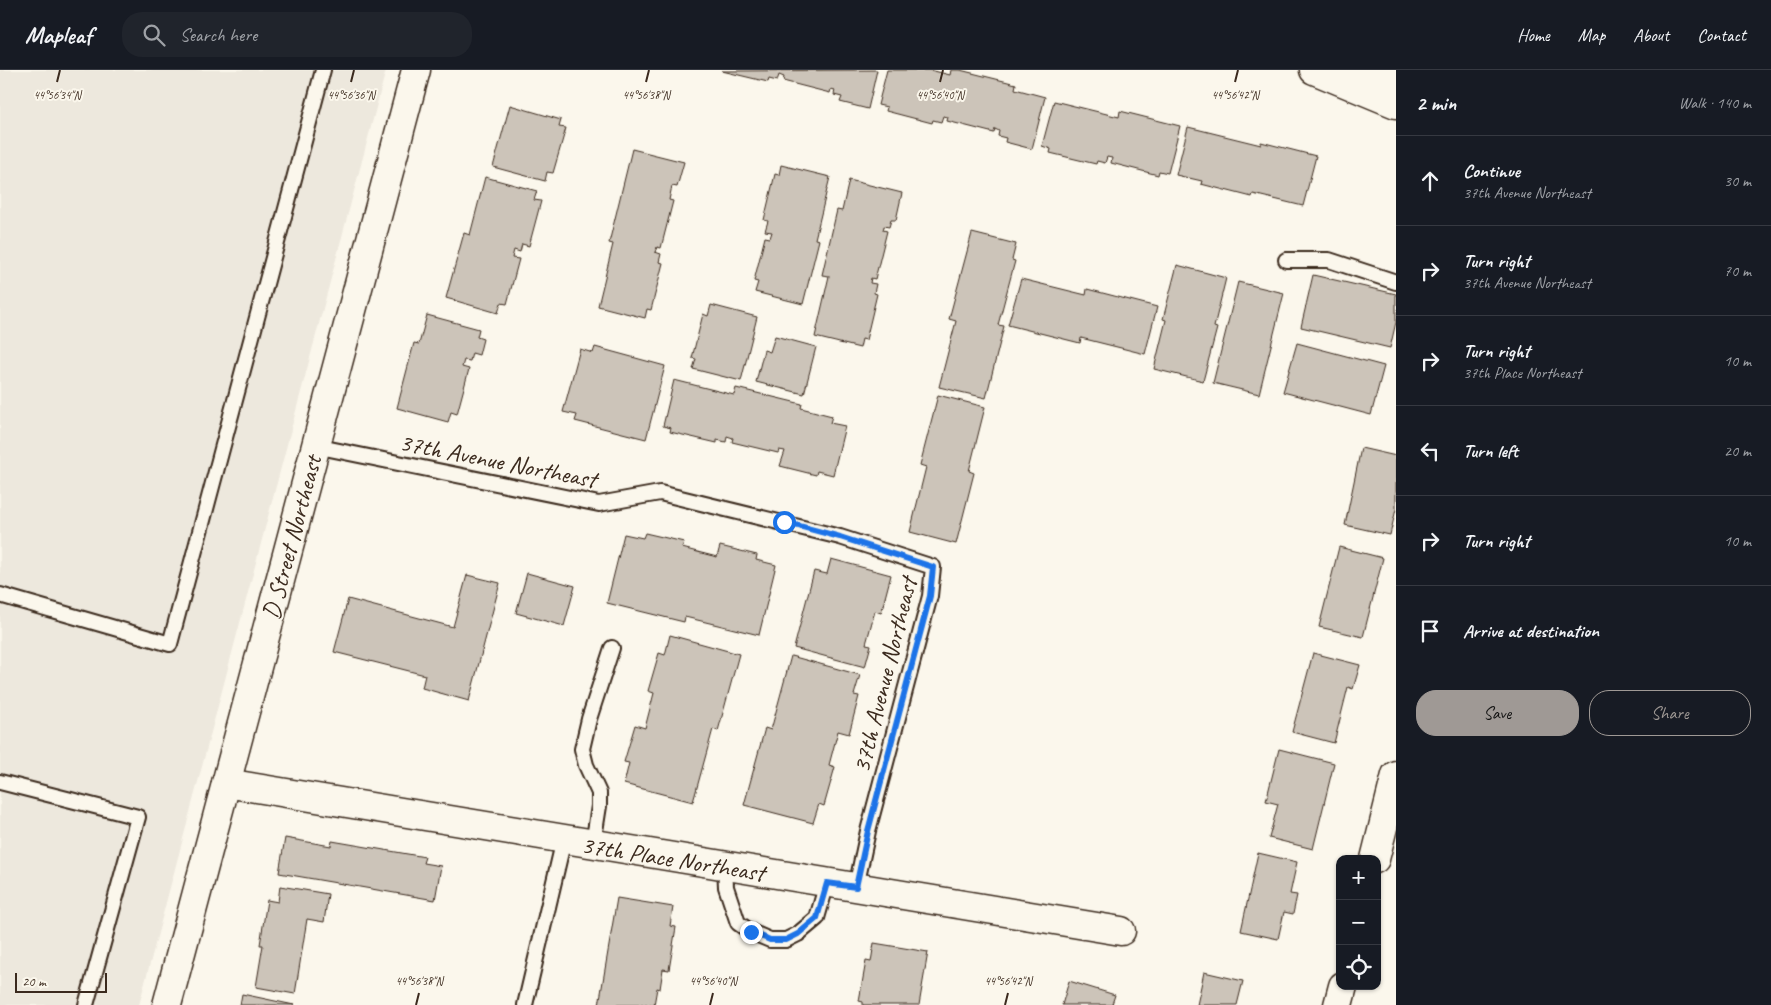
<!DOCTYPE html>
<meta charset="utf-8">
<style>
:root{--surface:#171b24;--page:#20242c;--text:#f1f3f6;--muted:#9ea1a6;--line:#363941;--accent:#9f9995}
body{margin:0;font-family:Caveat,sans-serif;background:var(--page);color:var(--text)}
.controls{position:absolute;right:15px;bottom:15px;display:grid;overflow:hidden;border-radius:10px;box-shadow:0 1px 4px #0004}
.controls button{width:45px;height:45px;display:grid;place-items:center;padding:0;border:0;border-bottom:1px solid var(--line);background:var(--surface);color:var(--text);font:25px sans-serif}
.scale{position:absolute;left:15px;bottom:12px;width:92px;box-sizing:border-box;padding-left:5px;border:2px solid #3b2a1e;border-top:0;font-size:14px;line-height:18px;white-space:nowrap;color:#3b2a1e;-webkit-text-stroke:4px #fbf7ec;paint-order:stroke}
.stop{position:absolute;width:15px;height:15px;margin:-11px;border:4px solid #1a73e8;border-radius:50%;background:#fff}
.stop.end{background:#1a73e8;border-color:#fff;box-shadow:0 1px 5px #0008}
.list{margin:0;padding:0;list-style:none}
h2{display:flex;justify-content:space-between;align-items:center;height:65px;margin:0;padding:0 20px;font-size:21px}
h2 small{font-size:16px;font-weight:400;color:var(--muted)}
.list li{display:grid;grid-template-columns:32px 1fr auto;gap:15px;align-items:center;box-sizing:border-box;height:90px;padding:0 20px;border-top:1px solid var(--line)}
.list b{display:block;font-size:19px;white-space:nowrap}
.list p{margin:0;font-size:16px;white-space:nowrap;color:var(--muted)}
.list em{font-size:16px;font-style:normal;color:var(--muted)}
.actions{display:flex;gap:10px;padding:15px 20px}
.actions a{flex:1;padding:11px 0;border:1px solid var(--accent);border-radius:20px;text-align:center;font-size:18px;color:var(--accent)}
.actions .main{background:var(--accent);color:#111}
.icon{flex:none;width:28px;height:28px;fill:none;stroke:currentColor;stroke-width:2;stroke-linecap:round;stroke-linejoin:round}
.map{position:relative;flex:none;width:1396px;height:935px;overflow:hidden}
header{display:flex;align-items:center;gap:30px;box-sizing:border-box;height:70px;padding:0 25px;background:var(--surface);border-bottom:1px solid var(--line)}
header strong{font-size:24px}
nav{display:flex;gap:28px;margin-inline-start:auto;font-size:18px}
.search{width:350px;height:45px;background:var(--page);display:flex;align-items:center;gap:12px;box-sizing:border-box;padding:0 18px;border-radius:20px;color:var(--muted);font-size:19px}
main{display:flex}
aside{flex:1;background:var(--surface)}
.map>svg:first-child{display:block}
</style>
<header>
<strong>Mapleaf</strong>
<div class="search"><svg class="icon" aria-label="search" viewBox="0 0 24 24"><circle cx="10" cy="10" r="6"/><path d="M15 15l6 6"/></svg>Search here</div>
<nav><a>Home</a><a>Map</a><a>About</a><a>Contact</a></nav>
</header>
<main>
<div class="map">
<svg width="1396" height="935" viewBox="0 0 1396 935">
<rect width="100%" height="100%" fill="#fbf7ec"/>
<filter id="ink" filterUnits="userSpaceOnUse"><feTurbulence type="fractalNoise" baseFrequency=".02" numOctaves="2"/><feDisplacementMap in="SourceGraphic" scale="10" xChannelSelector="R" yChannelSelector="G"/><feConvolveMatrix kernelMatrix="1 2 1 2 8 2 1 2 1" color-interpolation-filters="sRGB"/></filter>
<g filter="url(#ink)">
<polygon fill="#ede8dd" points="0,0 386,0 139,935 0,935"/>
<g fill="#ccc4b9" stroke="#3b2a1e">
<polygon points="877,0 868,39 840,32 842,27 834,25 835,20 831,19 830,23 783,11 784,7 779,5 777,11 769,9 768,12 722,1"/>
<polygon points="887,0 930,0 950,5 951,0 960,0 1016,14 1015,19 1045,27 1032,79 1005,72 1006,68 998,66 999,61 995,59 994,63 947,51 948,47 943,46 941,52 933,50 932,53 886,41 887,37 878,35"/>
<polygon points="1054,31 1119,47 1120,41 1180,56 1168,103 1159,101 1158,105 1111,93 1112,88 1107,87 1105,93 1097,91 1096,94 1050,83 1051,79 1042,76"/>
<polygon points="510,35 561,50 559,57 566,58 553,103 547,102 545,111 493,97"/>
<polygon points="1188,57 1261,75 1261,72 1316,86 1303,136 1253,124 1252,127 1201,114 1202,111 1176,105"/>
<polygon points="632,79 684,92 677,117 672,116 669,130 673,131 661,178 657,177 655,182 661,184 659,192 663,193 651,240 647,239 645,248 598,236 613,174 609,173"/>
<polygon points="781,95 830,107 815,169 819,170 803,234 755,222 758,212 754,211 765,167 770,168 772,162 765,161 768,151 764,150 775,104 779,105"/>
<polygon points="485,107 537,121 534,130 541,131 529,176 522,174 520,182 514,180 512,188 519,189 507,234 501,233 498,243 446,228 464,163 470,165"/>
<polygon points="849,110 902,123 896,150 891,150 889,157 884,156 883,160 887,161 875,209 871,208 870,213 876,214 874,223 877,224 866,270 862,269 860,278 815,267 829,206 822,205 837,140 842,141"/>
<polygon points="972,163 1016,174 1012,190 1015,191 998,255 1004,256 986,328 939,317 956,251 949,249"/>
<polygon points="1177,195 1226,208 1214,257 1217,258 1203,311 1154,299 1166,250 1163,249"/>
<polygon points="1313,205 1396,224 1396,252 1390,278 1301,257"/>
<polygon points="1021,209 1086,225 1087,219 1157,237 1145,284 1081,268 1080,273 1008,255"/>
<polygon points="1238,212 1284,223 1259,324 1213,313"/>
<polygon points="711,235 757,247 741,311 693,299 696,289 692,288 703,244 708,246"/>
<polygon points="427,245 479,259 477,267 483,269 479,285 472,283 470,291 464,290 462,297 469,299 457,344 451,342 448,352 397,338 414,273 419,274"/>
<polygon points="775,266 816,277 804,324 756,312 764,280 770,282"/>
<polygon points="1297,273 1384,296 1371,345 1283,322"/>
<polygon points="595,277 665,296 646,369 575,351 577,345 563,342 580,279 593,283"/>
<polygon points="674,310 734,325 736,318 802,334 801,338 832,346 830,353 845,356 833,405 817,401 816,405 780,396 785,381 779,380 778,383 732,372 733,368 727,366 726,372 717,370 717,373 670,362 671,358 663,356"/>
<polygon points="938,325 985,337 969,401 974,403 956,474 910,462 926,397 920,395"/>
<polygon points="1361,378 1396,386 1396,439 1390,465 1345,455"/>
<polygon points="645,463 684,472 682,478 717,487 720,476 757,485 756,490 776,495 759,565 685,547 684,552 607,533 624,464 643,468"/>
<polygon points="1339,477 1383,488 1363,567 1319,557"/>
<polygon points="831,489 891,505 881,543 875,541 866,574 871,575 865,597 794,578 814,501 827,504"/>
<polygon points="527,503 575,516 564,556 516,543"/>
<polygon points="467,505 500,513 469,631 422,618 425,605 334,582 348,529 453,557"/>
<polygon points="670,565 739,584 718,661 713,659 693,732 624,714 629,693 624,692 635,655 645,658 654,623 648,621 659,583 665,585"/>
<polygon points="1313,583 1360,595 1353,619 1348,617 1334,673 1292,662"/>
<polygon points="791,586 860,605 854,625 859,626 849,664 838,661 829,695 835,697 824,736 819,734 813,753 744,735 765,658 771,660"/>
<polygon points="1279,679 1334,693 1313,779 1269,768 1278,734 1266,731"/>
<polygon points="285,768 331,776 332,771 425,787 423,793 441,796 435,830 279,803"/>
<polygon points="1258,783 1297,792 1290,824 1297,825 1293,844 1284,842 1278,869 1241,861"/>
<polygon points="280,816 328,824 324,852 307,849 295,924 256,917 263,875 260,875 267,830 278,832"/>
<polygon points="617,828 673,837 670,856 676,857 669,900 663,899 660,919 657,918 654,935 599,935"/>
<polygon points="874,873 928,882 919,935 863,935 863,932 859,931 866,891 871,892"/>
<polygon points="1204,902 1243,911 1237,935 1197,935"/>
<polygon points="1069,911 1115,925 1112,934 1116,935 1062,935"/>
<polygon points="242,924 294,935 240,935"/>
</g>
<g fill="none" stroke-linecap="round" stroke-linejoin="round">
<defs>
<g id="service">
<polyline points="1286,190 1329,190 1396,212"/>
<polyline points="315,376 599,434 660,423 840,467 933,497 930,526 868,761 856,817"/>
<polyline points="0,525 170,574 323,0"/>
<polyline points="0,712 138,747 86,935"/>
<polyline points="593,774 599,736 599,723 586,695 582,679 589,649 612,578"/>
<polyline points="725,796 726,817 738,853 751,862 770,870 786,870 798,864 817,848 827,813"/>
<polyline points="525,935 564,769"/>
</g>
<g id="minor">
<polyline points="226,713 1121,861"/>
<polyline points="1375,789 1396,705"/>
<polyline points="1338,935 1343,916"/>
</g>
<polyline id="tertiary" points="167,935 416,0"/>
<g id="motorway">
<polyline points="1314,0 1396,34"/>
<polyline points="1349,0 1396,12"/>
</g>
</defs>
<use href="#service" stroke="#3b2a1e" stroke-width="18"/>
<use href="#minor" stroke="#3b2a1e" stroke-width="31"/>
<use href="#tertiary" stroke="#3b2a1e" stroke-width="31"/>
<use href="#motorway" stroke="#3b2a1e" stroke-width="31"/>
<use href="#service" stroke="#fbf7ec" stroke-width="14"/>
<use href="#minor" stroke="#fbf7ec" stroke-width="28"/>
<use href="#tertiary" stroke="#fbf7ec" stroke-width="28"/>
<use href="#motorway" stroke="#fbf7ec" stroke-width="28"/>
</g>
</g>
<g fill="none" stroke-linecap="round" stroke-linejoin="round" filter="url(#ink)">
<polyline stroke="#1a73e8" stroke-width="6" points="751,862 770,870 786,870 798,864 817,848 827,813 856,817 868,761 930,526 933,497 840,467 784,452"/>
</g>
<path fill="none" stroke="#3b2a1e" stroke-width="2" d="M57 12 60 0M351 12 354 0M646 12 649 0M940 12 943 0M1235 12 1238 0M416 935 419 923M710 935 713 923M1005 935 1008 923"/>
<g text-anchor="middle" stroke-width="4" stroke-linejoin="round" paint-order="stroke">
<g font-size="25" fill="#3b2a1e" stroke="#fbf7ec">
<text transform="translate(498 390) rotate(11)" y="9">37th Avenue Northeast</text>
<text transform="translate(291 467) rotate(-75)" y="9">D Street Northeast</text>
<text transform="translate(884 605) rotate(-76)" y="9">37th Avenue Northeast</text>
<text transform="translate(673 788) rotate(9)" y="9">37th Place Northeast</text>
</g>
</g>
<g font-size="12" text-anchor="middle" fill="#3b2a1e" stroke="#fbf7ec" stroke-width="4" stroke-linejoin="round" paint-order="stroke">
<text x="351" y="29">44°56'36"N</text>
<text x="1235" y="29">44°56'42"N</text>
<text x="57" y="29">44°56'34"N</text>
<text x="646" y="29">44°56'38"N</text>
<text x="940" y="29">44°56'40"N</text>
<text x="419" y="915">44°56'38"N</text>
<text x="713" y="915">44°56'40"N</text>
<text x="1008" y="915">44°56'42"N</text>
</g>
</svg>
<div class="controls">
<button>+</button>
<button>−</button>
<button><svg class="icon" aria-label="locate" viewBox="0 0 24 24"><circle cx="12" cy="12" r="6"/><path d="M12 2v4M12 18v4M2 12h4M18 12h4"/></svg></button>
</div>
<div class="scale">20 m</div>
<div class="stop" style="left:784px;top:452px"></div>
<div class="stop end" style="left:751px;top:862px"></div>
</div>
<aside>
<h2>2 min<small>Walk · 140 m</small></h2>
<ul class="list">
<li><svg class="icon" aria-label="ahead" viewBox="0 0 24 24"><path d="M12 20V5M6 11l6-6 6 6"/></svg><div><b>Continue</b><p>37th Avenue Northeast</p></div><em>30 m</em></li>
<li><svg class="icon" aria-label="right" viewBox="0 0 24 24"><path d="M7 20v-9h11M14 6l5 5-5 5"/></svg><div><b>Turn right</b><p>37th Avenue Northeast</p></div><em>70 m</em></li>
<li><svg class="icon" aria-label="right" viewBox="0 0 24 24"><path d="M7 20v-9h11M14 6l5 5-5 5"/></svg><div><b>Turn right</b><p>37th Place Northeast</p></div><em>10 m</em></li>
<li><svg class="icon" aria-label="left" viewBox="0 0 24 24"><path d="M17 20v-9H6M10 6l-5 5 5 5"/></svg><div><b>Turn left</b></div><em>20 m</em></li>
<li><svg class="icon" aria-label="right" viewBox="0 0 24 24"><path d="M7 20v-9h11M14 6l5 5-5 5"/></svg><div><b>Turn right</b></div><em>10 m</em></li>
<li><svg class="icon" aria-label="arrive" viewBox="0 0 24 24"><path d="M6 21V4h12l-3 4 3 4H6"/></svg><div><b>Arrive at destination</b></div></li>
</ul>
<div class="actions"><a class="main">Save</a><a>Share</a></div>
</aside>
</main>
